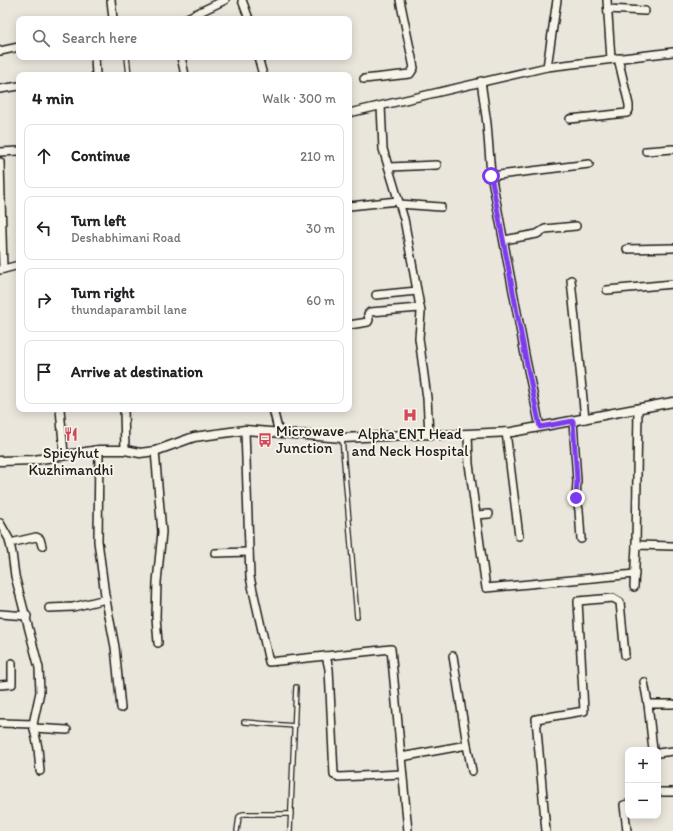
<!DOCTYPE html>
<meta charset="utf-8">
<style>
:root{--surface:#fff;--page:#f6f6f6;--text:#202124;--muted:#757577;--line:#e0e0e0}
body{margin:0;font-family:Itim,sans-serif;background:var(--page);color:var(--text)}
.controls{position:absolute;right:12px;bottom:12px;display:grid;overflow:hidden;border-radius:8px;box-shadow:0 2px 10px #0003}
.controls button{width:36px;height:36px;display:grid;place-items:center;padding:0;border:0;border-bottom:1px solid var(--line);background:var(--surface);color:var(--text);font:20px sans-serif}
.stop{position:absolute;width:12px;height:12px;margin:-9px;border:3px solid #7c3aed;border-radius:50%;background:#fff}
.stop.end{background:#7c3aed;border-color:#fff;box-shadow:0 1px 4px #0008}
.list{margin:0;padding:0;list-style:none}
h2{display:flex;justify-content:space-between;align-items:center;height:52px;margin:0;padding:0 16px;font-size:17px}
h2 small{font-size:13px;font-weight:400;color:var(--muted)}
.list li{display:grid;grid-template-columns:26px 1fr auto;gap:12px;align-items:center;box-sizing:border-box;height:64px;margin:0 8px 8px;padding:0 8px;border:1px solid var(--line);border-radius:8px}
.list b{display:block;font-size:15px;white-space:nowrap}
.list p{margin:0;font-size:13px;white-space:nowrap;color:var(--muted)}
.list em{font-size:13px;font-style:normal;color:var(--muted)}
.icon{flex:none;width:22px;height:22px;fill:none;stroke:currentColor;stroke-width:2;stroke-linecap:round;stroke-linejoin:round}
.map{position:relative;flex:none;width:673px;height:831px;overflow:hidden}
.search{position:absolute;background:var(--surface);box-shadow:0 2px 10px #0003;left:16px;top:16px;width:336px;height:44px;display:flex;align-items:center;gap:10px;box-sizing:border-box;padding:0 14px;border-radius:8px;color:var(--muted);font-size:15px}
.panel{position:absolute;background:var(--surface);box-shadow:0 2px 10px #0003;left:16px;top:72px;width:336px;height:340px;border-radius:8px}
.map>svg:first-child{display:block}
</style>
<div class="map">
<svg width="673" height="831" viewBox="0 0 673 831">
<rect width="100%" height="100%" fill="#eae6dc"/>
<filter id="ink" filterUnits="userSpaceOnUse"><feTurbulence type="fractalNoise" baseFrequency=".025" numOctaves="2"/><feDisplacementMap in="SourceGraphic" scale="8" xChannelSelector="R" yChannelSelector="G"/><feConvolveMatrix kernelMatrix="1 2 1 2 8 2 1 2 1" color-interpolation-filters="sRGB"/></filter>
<g filter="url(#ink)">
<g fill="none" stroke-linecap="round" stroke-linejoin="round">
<defs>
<g id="service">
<polyline points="127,57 129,75"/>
<polyline points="342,438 357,617"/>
<polyline points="244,722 295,726"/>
<polyline points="237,831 239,817 243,814 291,814"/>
<polyline points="290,831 296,687"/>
</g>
<g id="minor">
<polyline points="111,0 113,19"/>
<polyline points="242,0 249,19"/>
<polyline points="607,0 611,59"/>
<polyline points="608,9 645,11"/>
<polyline points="185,19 225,0"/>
<polyline points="0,51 19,47"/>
<polyline points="95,57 96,75"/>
<polyline points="181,57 185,75"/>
<polyline points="258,57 263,75"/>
<polyline points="547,67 673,52"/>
<polyline points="364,79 410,74 414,68 400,0"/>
<polyline points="481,81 487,124 491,174 526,360 540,427"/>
<polyline points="0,89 19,86"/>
<polyline points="381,106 383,149 404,219 421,312 419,338 427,398 429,434"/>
<polyline points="349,113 547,67 557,0"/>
<polyline points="570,119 627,113 629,110 629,105 618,58"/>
<polyline points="646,151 673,149"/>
<polyline points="0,152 19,151"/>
<polyline points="0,162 3,269"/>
<polyline points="389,167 437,165"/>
<polyline points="491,176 589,164"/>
<polyline points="399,204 441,207"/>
<polyline points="349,206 398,201"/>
<polyline points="504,240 537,234 545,229 576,226"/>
<polyline points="627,249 673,248"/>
<polyline points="0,270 19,265"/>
<polyline points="571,280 585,419"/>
<polyline points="607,290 673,284"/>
<polyline points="376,295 417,291"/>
<polyline points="349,325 368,322 369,320 368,314 370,312 420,308"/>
<polyline points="60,409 64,454"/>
<polyline points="124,409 125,450"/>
<polyline points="273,409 279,433"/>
<polyline points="573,421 577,481 576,498 579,510 581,539"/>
<polyline points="245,430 250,577 269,662 391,649 408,831"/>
<polyline points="506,432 519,536"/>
<polyline points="468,434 469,464 476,515"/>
<polyline points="99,450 98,541 105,595 115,647 121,708"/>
<polyline points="155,451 162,532 157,582 156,617 158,643"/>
<polyline points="489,514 476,515 486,588 635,574"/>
<polyline points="0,523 9,539 12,553 15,576 39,668 40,692 33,724 38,748 40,771"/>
<polyline points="10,543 36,537 40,539 42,546"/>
<polyline points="636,545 638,409"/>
<polyline points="215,553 249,552"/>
<polyline points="634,587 636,545 673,546"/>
<polyline points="49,608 73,607 106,599"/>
<polyline points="0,614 27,616"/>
<polyline points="326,656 329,669 334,775 339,777 402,774"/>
<polyline points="644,682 648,704"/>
<polyline points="0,685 12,684 12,663"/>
<polyline points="0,723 33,724"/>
<polyline points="34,728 67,730"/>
<polyline points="467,745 472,771"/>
<polyline points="653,750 648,704 673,704"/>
<polyline points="658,753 673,751"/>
<polyline points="401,757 467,745 453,656"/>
<polyline points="658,792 673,792"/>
<polyline points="546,831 536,719 584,711 578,601 613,598 620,602 625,655"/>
<polyline points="627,831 624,805 628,804"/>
</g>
<polyline id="tertiary" points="0,461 34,460 99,450 125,450 140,453 155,451 194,437 245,430 342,438 429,434 445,435 512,432 673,402"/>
</defs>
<use href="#service" stroke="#1c1c1c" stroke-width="6"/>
<use href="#minor" stroke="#1c1c1c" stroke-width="10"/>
<use href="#tertiary" stroke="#1c1c1c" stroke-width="11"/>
<use href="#service" stroke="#f7f3e8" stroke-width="3.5"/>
<use href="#minor" stroke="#f7f3e8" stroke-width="7"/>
<use href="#tertiary" stroke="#f7f3e8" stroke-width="8"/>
</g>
</g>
<g fill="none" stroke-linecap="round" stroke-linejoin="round" filter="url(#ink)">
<polyline stroke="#7c3aed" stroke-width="5" points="491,176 526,360 540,427 573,421 577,480 576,498"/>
</g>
<defs>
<symbol id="hospital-bare" viewBox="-9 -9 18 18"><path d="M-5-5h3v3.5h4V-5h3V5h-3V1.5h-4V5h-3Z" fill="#d1495b" stroke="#f7f3e8" stroke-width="2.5" paint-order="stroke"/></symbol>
<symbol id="restaurant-bare" viewBox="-9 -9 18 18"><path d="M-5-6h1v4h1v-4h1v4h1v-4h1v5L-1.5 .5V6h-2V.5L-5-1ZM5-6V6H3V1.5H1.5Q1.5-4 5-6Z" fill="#d1495b" stroke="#f7f3e8" stroke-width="2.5" paint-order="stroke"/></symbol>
<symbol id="bus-bare" viewBox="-9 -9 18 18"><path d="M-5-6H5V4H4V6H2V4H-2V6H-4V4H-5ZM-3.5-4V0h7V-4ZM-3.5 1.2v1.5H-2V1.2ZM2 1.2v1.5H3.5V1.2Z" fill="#d1495b" stroke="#f7f3e8" stroke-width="2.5" paint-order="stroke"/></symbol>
</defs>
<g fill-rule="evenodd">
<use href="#hospital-bare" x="400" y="405" width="20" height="20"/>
<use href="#restaurant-bare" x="61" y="424" width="20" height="20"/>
<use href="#bus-bare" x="255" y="430" width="20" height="20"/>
</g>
<g text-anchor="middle" stroke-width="4" stroke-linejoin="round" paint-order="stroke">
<g font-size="15" fill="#1c1c1c" stroke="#f7f3e8">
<text x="276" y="436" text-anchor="start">Microwave<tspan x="276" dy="17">Junction</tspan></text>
<text x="410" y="439">Alpha ENT Head<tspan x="410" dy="17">and Neck Hospital</tspan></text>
<text x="71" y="458">Spicyhut<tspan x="71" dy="17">Kuzhimandhi</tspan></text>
</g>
</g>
</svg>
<div class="controls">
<button>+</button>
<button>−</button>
</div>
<div class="stop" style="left:491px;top:176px"></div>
<div class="stop end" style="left:576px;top:498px"></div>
<div class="search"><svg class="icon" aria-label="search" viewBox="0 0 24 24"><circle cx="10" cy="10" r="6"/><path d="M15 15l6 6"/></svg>Search here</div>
<section class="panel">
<h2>4 min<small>Walk · 300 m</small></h2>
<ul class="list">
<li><svg class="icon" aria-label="ahead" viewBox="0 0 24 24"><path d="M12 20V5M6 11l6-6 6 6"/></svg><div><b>Continue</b></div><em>210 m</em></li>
<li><svg class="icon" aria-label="left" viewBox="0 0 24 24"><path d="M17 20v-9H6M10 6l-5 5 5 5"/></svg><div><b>Turn left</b><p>Deshabhimani Road</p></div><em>30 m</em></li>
<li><svg class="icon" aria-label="right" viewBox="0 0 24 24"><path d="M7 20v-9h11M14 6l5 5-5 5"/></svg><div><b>Turn right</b><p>thundaparambil lane</p></div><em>60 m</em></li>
<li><svg class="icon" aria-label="arrive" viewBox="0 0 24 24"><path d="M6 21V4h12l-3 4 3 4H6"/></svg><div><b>Arrive at destination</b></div></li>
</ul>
</section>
</div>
